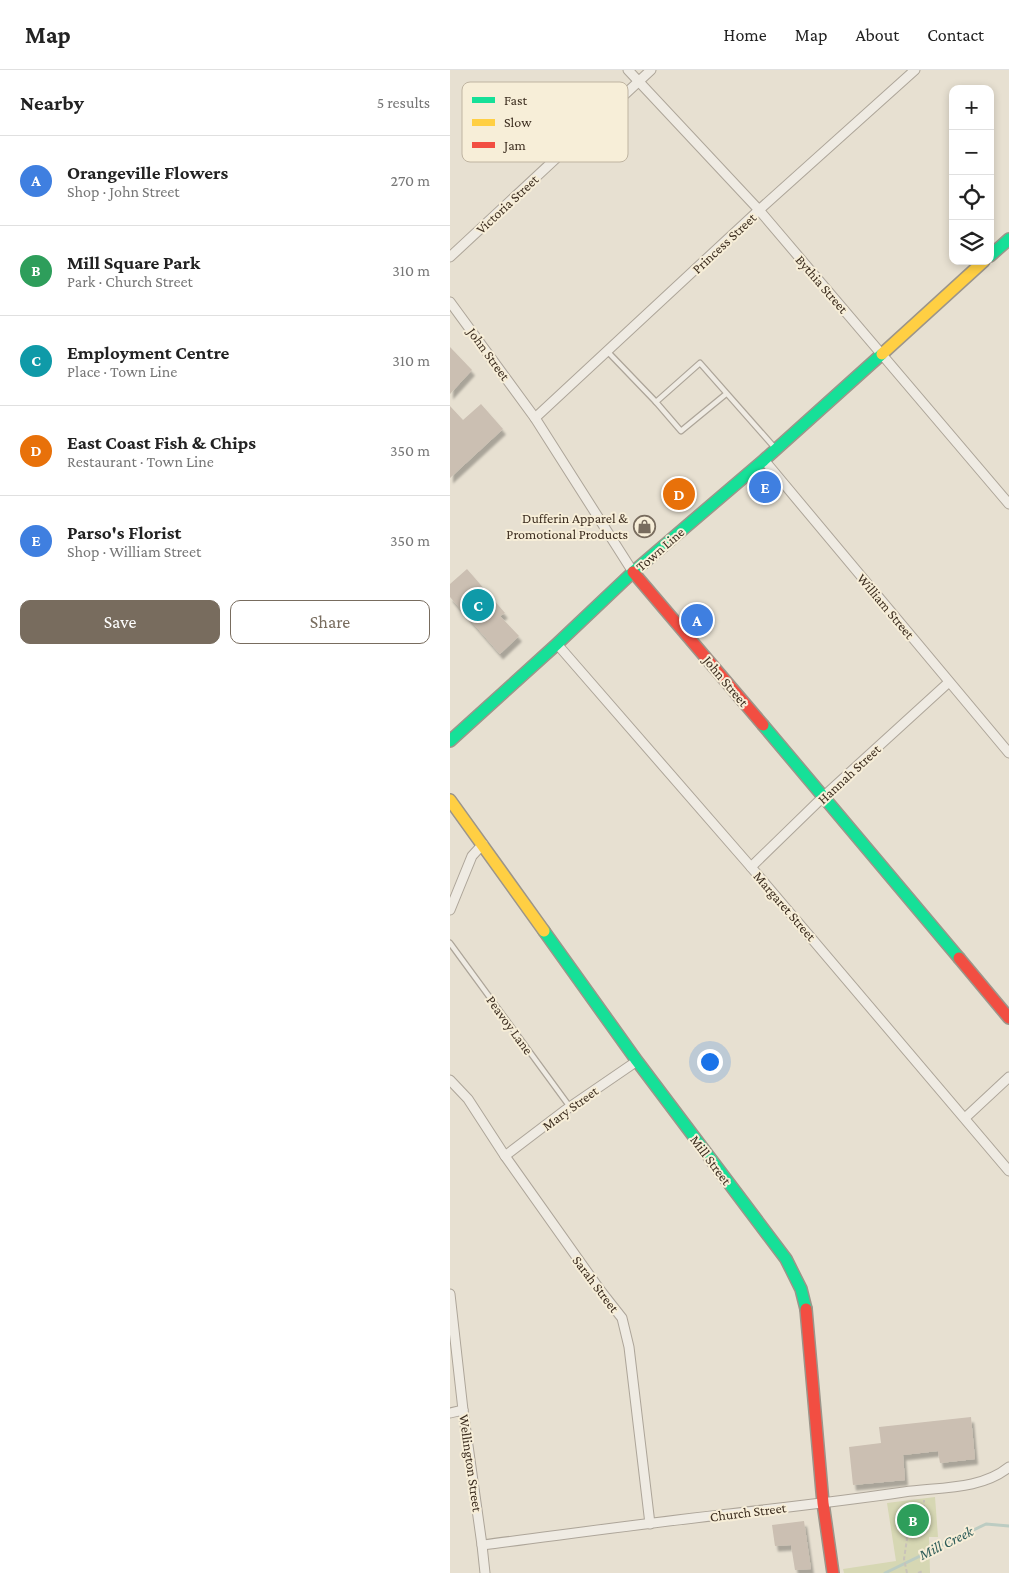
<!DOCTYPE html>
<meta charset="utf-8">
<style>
:root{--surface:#fff;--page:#f6f6f6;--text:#222;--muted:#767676;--line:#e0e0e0;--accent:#786c5e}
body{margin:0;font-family:"Crimson Pro",serif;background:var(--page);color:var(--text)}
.controls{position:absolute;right:15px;top:15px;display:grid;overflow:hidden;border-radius:10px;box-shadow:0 2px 8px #0003}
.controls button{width:45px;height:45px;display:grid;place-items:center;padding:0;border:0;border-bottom:1px solid var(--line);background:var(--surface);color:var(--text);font:25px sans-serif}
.you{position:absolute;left:259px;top:991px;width:18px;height:18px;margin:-12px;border:4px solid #fff;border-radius:50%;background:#1a73e8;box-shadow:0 0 0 8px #1a73e833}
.badge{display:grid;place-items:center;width:32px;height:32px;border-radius:50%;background:var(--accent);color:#fff;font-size:16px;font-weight:700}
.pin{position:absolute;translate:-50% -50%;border:2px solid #fff;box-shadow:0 1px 5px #0006}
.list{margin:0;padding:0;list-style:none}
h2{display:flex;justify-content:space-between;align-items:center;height:65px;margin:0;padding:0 20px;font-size:21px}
h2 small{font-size:16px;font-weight:400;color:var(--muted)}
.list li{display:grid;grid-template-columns:32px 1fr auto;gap:15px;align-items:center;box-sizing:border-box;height:90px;padding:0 20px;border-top:1px solid var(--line)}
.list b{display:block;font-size:19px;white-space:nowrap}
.list p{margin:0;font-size:16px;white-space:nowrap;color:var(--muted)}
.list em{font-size:16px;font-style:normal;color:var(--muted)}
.actions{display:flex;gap:10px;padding:15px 20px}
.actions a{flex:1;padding:11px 0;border:1px solid var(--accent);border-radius:10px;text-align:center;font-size:18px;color:var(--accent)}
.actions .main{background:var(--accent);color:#fff}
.icon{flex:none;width:28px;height:28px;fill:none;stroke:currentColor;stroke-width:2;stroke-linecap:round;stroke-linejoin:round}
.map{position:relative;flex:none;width:559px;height:1503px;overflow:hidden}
header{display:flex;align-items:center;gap:30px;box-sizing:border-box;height:70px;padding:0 25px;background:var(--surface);border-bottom:1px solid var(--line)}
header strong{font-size:24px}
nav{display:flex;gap:28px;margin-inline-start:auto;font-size:18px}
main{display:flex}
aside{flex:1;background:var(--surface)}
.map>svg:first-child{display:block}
</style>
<header>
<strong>Map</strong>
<nav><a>Home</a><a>Map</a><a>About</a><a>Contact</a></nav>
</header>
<main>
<aside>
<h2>Nearby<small>5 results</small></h2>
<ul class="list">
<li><span class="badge" style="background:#3f7fe0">A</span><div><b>Orangeville Flowers</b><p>Shop · John Street</p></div><em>270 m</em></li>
<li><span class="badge" style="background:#2e9e5b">B</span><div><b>Mill Square Park</b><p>Park · Church Street</p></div><em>310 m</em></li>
<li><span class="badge" style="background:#0f9aa8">C</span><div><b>Employment Centre</b><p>Place · Town Line</p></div><em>310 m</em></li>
<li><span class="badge" style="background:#e8710a">D</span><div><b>East Coast Fish &amp; Chips</b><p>Restaurant · Town Line</p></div><em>350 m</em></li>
<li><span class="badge" style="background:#3f7fe0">E</span><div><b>Parso's Florist</b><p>Shop · William Street</p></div><em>350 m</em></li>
</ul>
<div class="actions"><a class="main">Save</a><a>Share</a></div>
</aside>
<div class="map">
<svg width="559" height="1503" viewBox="0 0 559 1503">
<defs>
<filter id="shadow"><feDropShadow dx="3" dy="5.5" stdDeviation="1" flood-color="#0004"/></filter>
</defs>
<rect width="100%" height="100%" fill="#e7e0d1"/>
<polygon fill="#d6d7b3" points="485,1427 488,1467 479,1467 480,1503 394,1503 393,1499 446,1491 437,1433"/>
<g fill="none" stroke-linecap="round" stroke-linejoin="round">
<polyline stroke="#bcccc2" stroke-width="3" points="435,1503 536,1454 559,1456"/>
</g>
<g fill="#cbbfb2" filter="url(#shadow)">
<polygon points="0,277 22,300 0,324"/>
<polygon points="31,334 53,359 0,408 0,336 13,350"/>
<polygon points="17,499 55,543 50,546 69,566 50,584 0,527 0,514"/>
<polygon points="521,1347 525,1389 490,1393 488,1381 453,1385 455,1410 403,1415 399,1377 431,1373 429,1357"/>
<polygon points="354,1451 361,1499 345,1500 341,1475 325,1476 322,1455"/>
</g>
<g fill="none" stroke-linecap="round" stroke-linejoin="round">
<defs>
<g id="lane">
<polyline points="157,281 206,332"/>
<polyline points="276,324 231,361 206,332 250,293 325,378"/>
<polyline points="0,873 120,1037"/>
</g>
<g id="street">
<polyline points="178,0 309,140 559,434"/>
<polyline points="0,187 201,0"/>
<polyline points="0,232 85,348 183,502"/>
<polyline points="85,348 309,140 465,0"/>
<polyline points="314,390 559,683"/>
<polyline points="107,574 301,797 559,1101"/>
<polyline points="301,797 374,726 499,612"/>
<polyline points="0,840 22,786 33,774"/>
<polyline points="0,1010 18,1029 55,1086 150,1220 172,1248 179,1277 200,1454"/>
<polyline points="515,1048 559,1007"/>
<polyline points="55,1086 114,1041 187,991"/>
<polyline points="0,1224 13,1340 32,1475 35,1503"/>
<polyline points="0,1343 13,1340"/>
<path d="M32 1475C111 1465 190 1454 270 1445 331 1438 393 1431 454 1422 489 1417 531 1420 559 1397"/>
</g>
<g id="fast">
<polyline points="540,186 559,169"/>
<polyline points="313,655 509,888"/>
<polyline points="0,671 107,574 183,502 314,390 432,284"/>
<polyline points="94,861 187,991 336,1189 351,1219 356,1239"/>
</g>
<g id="slow">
<polyline points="432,284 534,191"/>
<polyline points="0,730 94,861"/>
</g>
<g id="jam">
<polyline points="183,502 313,655"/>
<polyline points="509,888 559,948"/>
<polyline points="356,1239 373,1433 383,1503"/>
</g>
</defs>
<use href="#lane" stroke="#ada599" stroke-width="7"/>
<use href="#street" stroke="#ada599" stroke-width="11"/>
<use href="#fast" stroke="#9c958a" stroke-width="14"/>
<use href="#slow" stroke="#9c958a" stroke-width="14"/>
<use href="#jam" stroke="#9c958a" stroke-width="14"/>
<g stroke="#c8c2b9" stroke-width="2" stroke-dasharray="4 2.5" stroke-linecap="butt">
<polyline points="457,1503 454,1489 457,1469 452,1456 452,1452 474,1439 474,1430"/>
<polyline points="468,1503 473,1501"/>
</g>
<use href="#lane" stroke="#efebe3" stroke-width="4.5"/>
<use href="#street" stroke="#efebe3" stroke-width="9"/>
<use href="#fast" stroke="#16e098" stroke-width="11"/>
<use href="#slow" stroke="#ffcf43" stroke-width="11"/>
<use href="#jam" stroke="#f24e42" stroke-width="11"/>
</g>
<defs>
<symbol id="shop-ring" viewBox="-11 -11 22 22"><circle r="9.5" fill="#f7eed8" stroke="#786c5e" stroke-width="1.5"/><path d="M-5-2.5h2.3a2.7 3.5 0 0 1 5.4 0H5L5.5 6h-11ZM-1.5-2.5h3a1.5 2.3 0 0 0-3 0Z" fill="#786c5e"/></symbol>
</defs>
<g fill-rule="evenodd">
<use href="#shop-ring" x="182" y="444" width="25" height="25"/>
</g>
<g text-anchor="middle" stroke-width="4" stroke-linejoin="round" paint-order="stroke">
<g font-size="14" fill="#3d2e20" stroke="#f7eed8">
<text transform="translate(57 134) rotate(-43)" y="5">Victoria Street</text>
<text transform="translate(274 173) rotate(-43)" y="5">Princess Street</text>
<text transform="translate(372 214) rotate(49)" y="5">Bythia Street</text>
<text transform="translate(39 284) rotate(54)" y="5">John Street</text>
<text transform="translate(210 479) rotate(-41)" y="5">Town Line</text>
<text transform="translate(436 536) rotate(50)" y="5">William Street</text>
<text transform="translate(276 611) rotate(50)" y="5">John Street</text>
<text transform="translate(399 704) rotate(-43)" y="5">Hannah Street</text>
<text transform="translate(335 836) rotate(49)" y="5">Margaret Street</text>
<text transform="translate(60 955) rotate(54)" y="5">Peavoy Lane</text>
<text transform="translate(120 1038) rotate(-36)" y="5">Mary Street</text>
<text transform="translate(261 1090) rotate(53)" y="5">Mill Street</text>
<text transform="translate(146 1214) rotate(53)" y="5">Sarah Street</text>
<text transform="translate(21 1393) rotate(82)" y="5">Wellington Street</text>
<text transform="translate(298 1442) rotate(-7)" y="5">Church Street</text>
</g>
<g font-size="14" fill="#3d2e20" stroke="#f7eed8" text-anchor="end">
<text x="178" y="453">Dufferin Apparel &amp;<tspan x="178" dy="16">Promotional Products</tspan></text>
</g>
<g font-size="15" font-style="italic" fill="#2f5d5a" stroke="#f7eed8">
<text transform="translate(496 1473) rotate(-26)" y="5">Mill Creek</text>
</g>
</g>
<rect x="12" y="12" width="166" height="80" rx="8" fill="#f7eed8" stroke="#bfb4a1" stroke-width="1"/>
<rect x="22" y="27" width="23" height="6" fill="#16e098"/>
<rect x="22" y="49" width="23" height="7" fill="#ffcf43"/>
<rect x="22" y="72" width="23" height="6" fill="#f24e42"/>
<g font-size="14" fill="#3d2e20">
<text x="54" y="35">Fast</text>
<text x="54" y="57">Slow</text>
<text x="54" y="80">Jam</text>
</g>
</svg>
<div class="controls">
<button>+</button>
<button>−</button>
<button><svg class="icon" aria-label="locate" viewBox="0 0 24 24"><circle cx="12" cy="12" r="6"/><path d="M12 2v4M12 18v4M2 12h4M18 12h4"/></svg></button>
<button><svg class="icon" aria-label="layers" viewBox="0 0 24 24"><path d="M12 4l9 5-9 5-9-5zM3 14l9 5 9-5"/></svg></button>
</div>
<div class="you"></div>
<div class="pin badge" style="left:247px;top:550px;background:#3f7fe0">A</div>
<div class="pin badge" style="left:463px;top:1450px;background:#2e9e5b">B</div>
<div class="pin badge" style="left:28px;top:535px;background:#0f9aa8">C</div>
<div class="pin badge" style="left:229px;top:424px;background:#e8710a">D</div>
<div class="pin badge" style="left:315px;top:417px;background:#3f7fe0">E</div>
</div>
</main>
